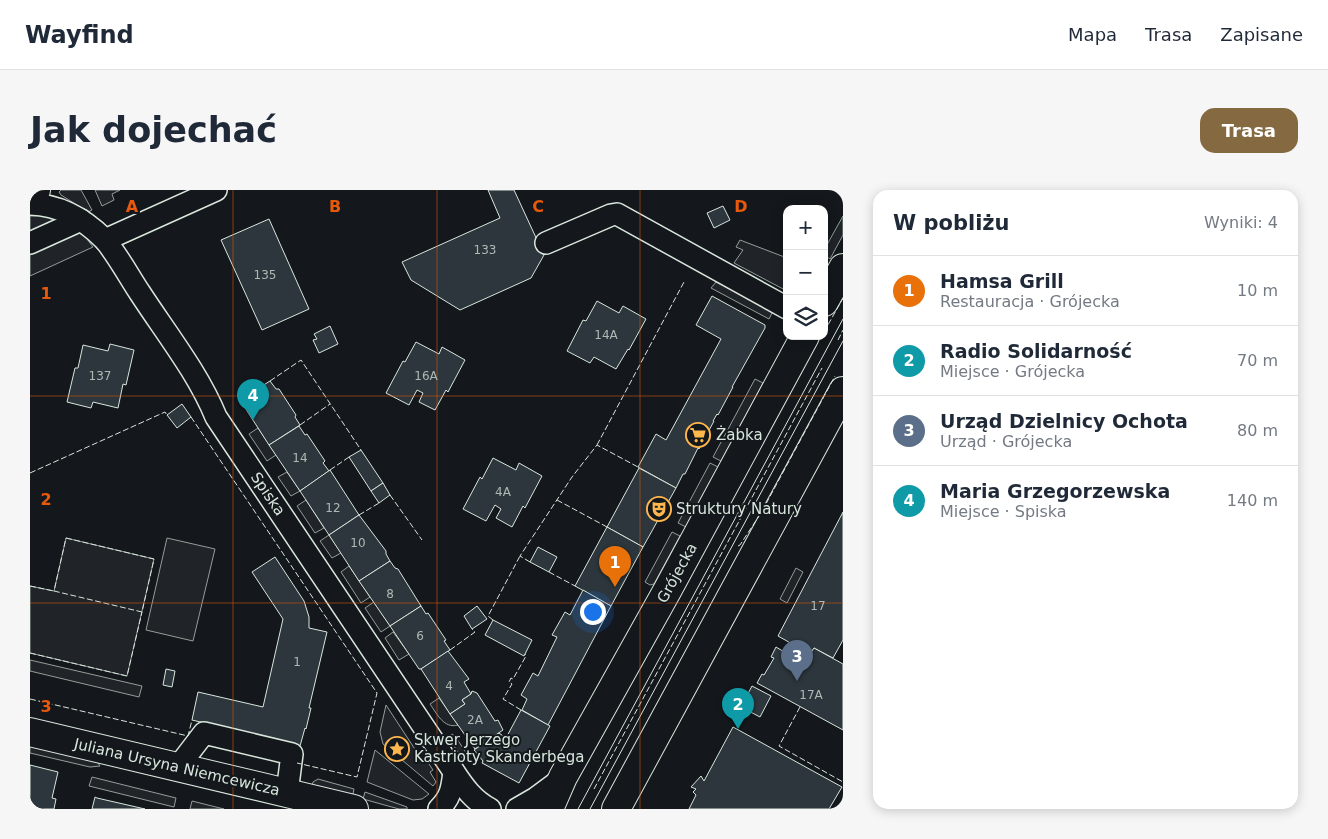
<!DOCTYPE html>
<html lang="pl">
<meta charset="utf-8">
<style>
:root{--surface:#fff;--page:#f6f6f7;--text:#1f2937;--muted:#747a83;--line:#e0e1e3;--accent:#846941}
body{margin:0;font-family:"DejaVu Sans",sans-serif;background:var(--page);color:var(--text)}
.controls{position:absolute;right:15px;top:15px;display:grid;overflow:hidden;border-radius:10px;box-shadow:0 2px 12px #0003}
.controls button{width:45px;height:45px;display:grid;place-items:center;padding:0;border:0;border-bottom:1px solid var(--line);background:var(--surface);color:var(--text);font:25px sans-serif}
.you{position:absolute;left:562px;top:421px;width:18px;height:18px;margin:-12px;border:4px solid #fff;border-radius:50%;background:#1a73e8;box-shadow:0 0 0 8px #1a73e833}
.badge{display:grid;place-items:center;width:32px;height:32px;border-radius:50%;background:var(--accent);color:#fff;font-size:16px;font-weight:700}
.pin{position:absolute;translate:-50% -41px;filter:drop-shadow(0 1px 2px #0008)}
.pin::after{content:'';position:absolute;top:26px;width:18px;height:15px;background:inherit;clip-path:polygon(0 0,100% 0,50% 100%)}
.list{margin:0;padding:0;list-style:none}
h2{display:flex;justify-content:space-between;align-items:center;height:65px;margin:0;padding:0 20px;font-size:21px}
h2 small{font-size:16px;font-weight:400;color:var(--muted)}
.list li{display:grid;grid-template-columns:32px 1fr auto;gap:15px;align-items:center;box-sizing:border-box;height:70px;padding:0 20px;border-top:1px solid var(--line)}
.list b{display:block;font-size:19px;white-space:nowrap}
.list p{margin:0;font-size:16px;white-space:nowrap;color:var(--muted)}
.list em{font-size:16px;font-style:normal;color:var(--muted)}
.icon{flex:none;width:28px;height:28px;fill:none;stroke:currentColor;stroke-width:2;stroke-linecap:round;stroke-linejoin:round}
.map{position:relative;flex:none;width:813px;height:619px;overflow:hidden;border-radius:15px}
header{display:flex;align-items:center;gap:30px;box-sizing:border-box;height:70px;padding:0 25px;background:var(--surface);border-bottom:1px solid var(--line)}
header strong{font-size:24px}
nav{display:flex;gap:28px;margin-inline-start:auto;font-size:18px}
.intro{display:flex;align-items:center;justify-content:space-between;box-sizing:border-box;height:120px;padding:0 30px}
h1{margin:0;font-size:35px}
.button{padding:12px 22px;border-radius:15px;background:var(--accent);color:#fff;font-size:18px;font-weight:700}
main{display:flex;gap:30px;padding:0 30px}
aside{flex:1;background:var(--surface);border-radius:15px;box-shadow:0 2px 12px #0003}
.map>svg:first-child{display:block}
</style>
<header>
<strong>Wayfind</strong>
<nav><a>Mapa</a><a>Trasa</a><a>Zapisane</a></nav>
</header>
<div class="intro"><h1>Jak dojechać</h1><a class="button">Trasa</a></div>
<main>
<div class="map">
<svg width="813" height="619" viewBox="0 0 813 619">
<rect width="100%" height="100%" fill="#14181c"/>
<g fill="#202428" stroke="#939e99">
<polygon points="31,0 51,0 62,20 58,22 31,5 29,2"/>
<polygon points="65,0 90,0 82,4 84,10 72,16"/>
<polygon points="14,25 25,28 25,31 0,42 0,26"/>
<polygon points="813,26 813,45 800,69 794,65 794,60"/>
<polygon points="48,43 54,45 63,57 0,86 0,65"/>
<polygon points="710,50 757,68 757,97 755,100 704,73 713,60 706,57"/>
<polygon points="686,92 743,121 739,129 681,98"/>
<polygon points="725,189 733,193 691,271 683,267"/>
<polygon points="228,238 246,265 237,271 219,244"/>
<polygon points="680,273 688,277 656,337 648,333"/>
<polygon points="257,282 270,301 261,306 248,287"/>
<polygon points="276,310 294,338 285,343 267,316"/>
<polygon points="642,342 650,346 624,394 620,395 615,392"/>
<polygon points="299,345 311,363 302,368 290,351"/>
<polygon points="36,348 124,369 97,486 0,463 0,396 24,401"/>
<polygon points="137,348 185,359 163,451 116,440"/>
<polygon points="319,376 340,407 331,413 311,382"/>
<polygon points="766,378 773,382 757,413 750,409"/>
<polygon points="344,412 360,436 351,442 335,418"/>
<polygon points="363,442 379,464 369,470 355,448"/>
<polygon points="0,470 112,496 109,507 0,481"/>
<path d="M409 508 428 535C414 539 407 524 400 514Z"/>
<polygon points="356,515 394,573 397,571 403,580 400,582 406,592 403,596 353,554 350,542"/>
<polygon points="422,544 425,546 437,564 432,568 418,547"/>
<polygon points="0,553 64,567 70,576 60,577 0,563"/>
<polygon points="345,560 399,604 392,609 383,610 337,592"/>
<polygon points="62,587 146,608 144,617 59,596"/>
<polygon points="288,589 324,599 323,604 320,605 282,596 283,592"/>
<polygon points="335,602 377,617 377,619 369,619 333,609"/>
<polygon points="162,611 194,619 160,619"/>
</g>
<g fill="#2c363c" stroke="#d8e6dc">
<polygon points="458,0 484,0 514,65 501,88 430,120 381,90 372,72 470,28"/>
<polygon points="693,16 700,30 684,38 677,23"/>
<polygon points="239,29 279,119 232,140 191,50"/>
<polygon points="682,106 735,135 735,138 702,197 703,197 688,225 687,224 683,231 684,231 669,259 668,258 655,284 653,284 646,298 608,277 626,244 636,250 691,149 666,135"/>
<polygon points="567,111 589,123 593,116 616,129 599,160 598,159 586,179 564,167 560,173 537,161 553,130 556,131"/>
<polygon points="300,136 308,154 289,163 283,150 287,149 284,144"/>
<polygon points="386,152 409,164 412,157 435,170 418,202 416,200 405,220 389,212 393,203 387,200 379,215 356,203 373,171 375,172"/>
<polygon points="80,154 104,160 96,195 93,194 88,218 63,212 61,218 37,212 45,178 48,178 53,155 78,161"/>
<polygon points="240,191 246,199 249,199 266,225 265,227 270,235 239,255 210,210"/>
<polygon points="152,214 161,227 147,238 137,225"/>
<polygon points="269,236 275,245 277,244 295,271 293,273 299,281 270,301 239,255"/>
<polygon points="331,260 353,293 341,301 319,267"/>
<polygon points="463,268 486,280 489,273 512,286 495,318 493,316 482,337 466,328 471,319 465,315 456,331 433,319 450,287 452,289"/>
<polygon points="609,278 646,298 613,357 577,337"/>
<polygon points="300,280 329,325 299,345 270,301"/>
<polygon points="353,293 360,305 349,313 341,301"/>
<polygon points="813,322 813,450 803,468 784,458 780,464 748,446"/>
<polygon points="329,325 356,361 356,364 360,371 329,391 299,345"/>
<polygon points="577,337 613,357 581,416 545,396"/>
<polygon points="508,357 527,367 519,382 500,372"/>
<polygon points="245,367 274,411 279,427 279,438 297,442 279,518 281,518 276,539 275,538 270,556 162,530 168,502 233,517 253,429 222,382"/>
<polygon points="360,371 365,378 368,379 391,416 360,436 329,391"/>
<polygon points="553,400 581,416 518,535 492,520 497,509 491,505 503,483 508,486 527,447 522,445 535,422 540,425"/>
<polygon points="391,416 396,424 398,423 416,450 414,451 420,460 391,479 389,479 360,436"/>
<polygon points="447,416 457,429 442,439 434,426"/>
<polygon points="463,430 502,450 494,466 455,445"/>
<polygon points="761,453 780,464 784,458 813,474 813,540 727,493 732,484 734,485 744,468 741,467 746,457 756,463"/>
<polygon points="418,461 439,489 434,492 441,504 432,510 435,514 420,524 391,479"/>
<polygon points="136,479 145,481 142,497 133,495"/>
<polygon points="722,496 741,506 730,527 711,517"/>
<polygon points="442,501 447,503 465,531 468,530 473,540 445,559 420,524 435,514 432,510 441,504"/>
<polygon points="491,520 520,536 489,593 452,573 453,571 444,560 469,543 476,548"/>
<polygon points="703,537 812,597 799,619 659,619 666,605 663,602 666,599 661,597 671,586 674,591"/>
<polygon points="0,575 28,582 22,608 26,609 24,619 0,619"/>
<polygon points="65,607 67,608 115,619 62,619"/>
</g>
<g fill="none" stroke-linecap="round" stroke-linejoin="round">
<defs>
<g id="minor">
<path d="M0 14C30 15 53 28 74 49 85 61 100 88 110 103 136 143 168 183 186 227L424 582C434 597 443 610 460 619"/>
<polyline points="75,50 186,0"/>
<polyline points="0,53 51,30"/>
<polyline points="516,53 581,25 587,24 757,118"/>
<polyline points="148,577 174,543 262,564 257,603"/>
<path d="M409 619C421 607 422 598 424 582"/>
<polyline points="487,619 506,608 533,588"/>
</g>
<g id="major">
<polyline points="0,3 6,0"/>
<polyline points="794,112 813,78"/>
<polyline points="0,542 324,619"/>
<polyline points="519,619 533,587 637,401 775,146"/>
<polyline points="586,619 813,201"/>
</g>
</defs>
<use href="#minor" stroke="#d8e6dc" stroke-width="24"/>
<use href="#major" stroke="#d8e6dc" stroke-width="30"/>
<use href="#minor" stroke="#14181c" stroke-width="21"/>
<use href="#major" stroke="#14181c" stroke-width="28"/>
<g stroke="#d8e6dc" stroke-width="1">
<polyline points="548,619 813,129"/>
<polyline points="560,619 813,151"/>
</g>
<g stroke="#d8e6dc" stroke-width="1" stroke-dasharray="6 2.5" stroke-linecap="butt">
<polyline points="794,142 813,108"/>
<polyline points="792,147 792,146"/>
<polyline points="808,150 813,140"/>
<polyline points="240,191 271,170 331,260"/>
<polyline points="161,227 347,503 327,587 267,573"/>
<polyline points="270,235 300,214"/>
<polyline points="567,255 654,92"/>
<polyline points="300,280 319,267"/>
<polyline points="0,283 135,222 137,225"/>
<polyline points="360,305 392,350"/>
<polyline points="527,310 577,337"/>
<polyline points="329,325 349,313"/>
<polygon points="36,348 124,369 112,422 24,401"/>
<polyline points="708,356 710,355 731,323 805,186"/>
<polyline points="500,372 490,366 542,287 567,255 608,277"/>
<polyline points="519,382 545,396"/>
<polyline points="0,396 24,401"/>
<polyline points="463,430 458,426 490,366"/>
<polyline points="420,460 445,442 442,439"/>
<polyline points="0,463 97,486 112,422"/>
<polyline points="0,509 158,546 162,530"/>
<polyline points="770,517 749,556 813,592"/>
<polyline points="491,520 473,509 482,494 479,492 481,488 483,489 496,466 495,464"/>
<polyline points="564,599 792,178"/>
</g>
</g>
<path fill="none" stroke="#e8590c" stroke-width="1" stroke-opacity="0.55" d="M203 0V619M407 0V619M610 0V619M0 206H813M0 413H813"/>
<defs>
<symbol id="supermarket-ring" viewBox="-11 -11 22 22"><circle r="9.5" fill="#14181c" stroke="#ffb74d" stroke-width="1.5"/><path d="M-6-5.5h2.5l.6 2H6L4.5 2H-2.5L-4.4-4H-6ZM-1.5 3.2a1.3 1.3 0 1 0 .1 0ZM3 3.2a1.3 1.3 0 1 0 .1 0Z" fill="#ffb74d"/></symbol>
<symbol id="theatre-ring" viewBox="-11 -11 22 22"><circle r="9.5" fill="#14181c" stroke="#ffb74d" stroke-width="1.5"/><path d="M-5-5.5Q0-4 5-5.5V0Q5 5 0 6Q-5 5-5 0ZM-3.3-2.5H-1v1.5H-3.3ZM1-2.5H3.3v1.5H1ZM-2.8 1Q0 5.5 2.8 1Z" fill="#ffb74d"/></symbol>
<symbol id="sight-ring" viewBox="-11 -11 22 22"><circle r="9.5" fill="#14181c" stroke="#ffb74d" stroke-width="1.5"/><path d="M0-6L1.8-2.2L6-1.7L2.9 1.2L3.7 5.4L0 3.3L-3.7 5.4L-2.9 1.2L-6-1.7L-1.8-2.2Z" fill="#ffb74d"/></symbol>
</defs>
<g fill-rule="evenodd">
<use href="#supermarket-ring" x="654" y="231" width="28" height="28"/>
<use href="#theatre-ring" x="615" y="305" width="28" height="28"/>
<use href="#sight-ring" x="353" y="545" width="28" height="28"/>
</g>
<g text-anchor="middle" stroke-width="4" stroke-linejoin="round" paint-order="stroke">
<g font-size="12" fill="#adbab4">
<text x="455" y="64">133</text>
<text x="235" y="89">135</text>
<text x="576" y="149">14A</text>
<text x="70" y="190">137</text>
<text x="396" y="190">16A</text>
<text x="270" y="272">14</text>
<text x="473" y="306">4A</text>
<text x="303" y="322">12</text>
<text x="328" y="357">10</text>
<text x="360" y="408">8</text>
<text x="788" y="420">17</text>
<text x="390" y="450">6</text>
<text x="267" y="476">1</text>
<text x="419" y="500">4</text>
<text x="781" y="509">17A</text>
<text x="445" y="534">2A</text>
</g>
<g font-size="15" fill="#d8e6dc" stroke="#14181c" text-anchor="start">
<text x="686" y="250">Żabka</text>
<text x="646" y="324">Struktury Natury</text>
<text x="384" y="555">Skwer Jerzego<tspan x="384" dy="17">Kastrioty Skanderbega</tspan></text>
</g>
<g font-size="15" fill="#d8e6dc" stroke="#14181c">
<text transform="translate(238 304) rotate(56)" y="5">Spiska</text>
<text transform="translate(647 383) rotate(-61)" y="5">Grójecka</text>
<text transform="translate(147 577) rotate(13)" y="5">Juliana Ursyna Niemcewicza</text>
</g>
</g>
<g font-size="16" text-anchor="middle" font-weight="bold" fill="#e8590c" stroke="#14181c" stroke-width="4" stroke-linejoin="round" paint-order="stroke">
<text x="102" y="22">A</text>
<text x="305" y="22">B</text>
<text x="508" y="22">C</text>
<text x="711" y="22">D</text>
<text x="16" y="109">1</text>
<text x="16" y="315">2</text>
<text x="16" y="522">3</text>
</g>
</svg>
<div class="controls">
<button>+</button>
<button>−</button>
<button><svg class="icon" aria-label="layers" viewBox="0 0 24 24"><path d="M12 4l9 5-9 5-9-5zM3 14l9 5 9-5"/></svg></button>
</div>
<div class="you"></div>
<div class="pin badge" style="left:585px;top:397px;background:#e8710a">1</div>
<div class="pin badge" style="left:708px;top:539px;background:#0f9aa8">2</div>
<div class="pin badge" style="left:767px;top:491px;background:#5c6f8a">3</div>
<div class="pin badge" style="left:223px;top:230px;background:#0f9aa8">4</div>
</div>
<aside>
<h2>W pobliżu<small>Wyniki: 4</small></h2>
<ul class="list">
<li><span class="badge" style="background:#e8710a">1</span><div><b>Hamsa Grill</b><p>Restauracja · Grójecka</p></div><em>10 m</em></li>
<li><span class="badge" style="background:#0f9aa8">2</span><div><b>Radio Solidarność</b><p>Miejsce · Grójecka</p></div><em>70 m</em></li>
<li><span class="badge" style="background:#5c6f8a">3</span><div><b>Urząd Dzielnicy Ochota</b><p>Urząd · Grójecka</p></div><em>80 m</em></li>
<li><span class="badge" style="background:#0f9aa8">4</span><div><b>Maria Grzegorzewska</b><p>Miejsce · Spiska</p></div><em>140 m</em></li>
</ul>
</aside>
</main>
